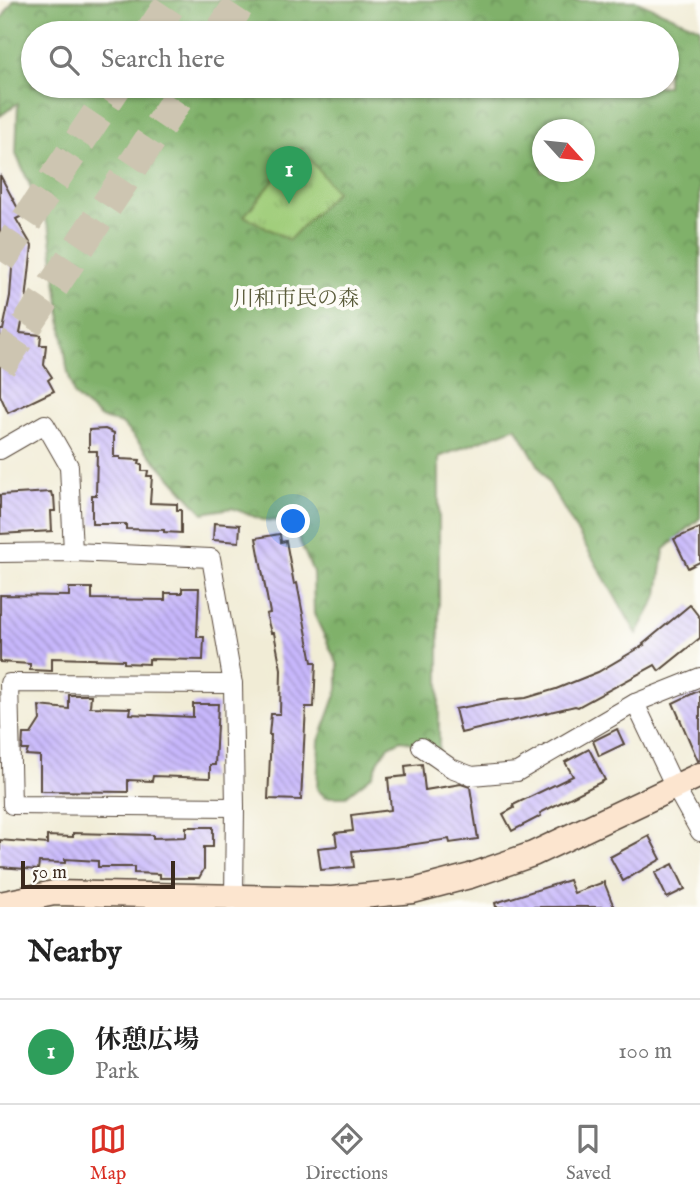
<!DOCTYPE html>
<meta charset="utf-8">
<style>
:root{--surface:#fff;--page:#f6f6f6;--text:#222;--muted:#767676;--line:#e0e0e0;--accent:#d93025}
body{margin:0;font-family:"IM FELL English","Noto Serif JP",serif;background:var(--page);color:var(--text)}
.compass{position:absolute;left:532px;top:119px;width:63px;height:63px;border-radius:50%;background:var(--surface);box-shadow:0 2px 5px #0004;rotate:117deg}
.scale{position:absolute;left:21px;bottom:18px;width:154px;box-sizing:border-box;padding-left:7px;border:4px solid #3b2a1e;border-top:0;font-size:19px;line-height:24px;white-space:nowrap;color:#3b2a1e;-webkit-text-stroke:5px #fdfcf7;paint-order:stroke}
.you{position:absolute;left:294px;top:522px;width:24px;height:24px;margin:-18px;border:5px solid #fff;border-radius:50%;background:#1a73e8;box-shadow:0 0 0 10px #1a73e833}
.badge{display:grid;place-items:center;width:46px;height:46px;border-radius:50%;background:var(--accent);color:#fff;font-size:23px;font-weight:700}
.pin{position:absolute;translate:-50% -58px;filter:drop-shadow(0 2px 4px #0008)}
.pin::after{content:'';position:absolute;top:37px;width:24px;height:21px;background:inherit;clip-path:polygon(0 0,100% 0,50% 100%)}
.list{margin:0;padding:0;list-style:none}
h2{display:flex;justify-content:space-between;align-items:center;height:91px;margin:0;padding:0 28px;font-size:30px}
h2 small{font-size:23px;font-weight:400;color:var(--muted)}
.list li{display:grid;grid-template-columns:46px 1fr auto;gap:21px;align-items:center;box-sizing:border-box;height:105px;padding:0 28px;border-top:2px solid var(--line)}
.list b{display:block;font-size:26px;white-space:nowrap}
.list p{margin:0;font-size:23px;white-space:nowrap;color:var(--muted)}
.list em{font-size:23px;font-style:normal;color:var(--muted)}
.icon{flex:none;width:38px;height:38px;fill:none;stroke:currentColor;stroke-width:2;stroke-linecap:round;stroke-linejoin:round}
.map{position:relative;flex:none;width:700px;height:907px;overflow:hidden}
.search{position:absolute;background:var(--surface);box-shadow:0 2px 5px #0004;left:21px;right:21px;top:21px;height:77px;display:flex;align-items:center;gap:18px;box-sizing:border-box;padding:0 24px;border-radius:38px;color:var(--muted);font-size:26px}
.sheet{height:196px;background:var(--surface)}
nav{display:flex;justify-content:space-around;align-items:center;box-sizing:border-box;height:98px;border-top:2px solid var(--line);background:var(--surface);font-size:19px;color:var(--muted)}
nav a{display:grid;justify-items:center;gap:4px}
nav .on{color:var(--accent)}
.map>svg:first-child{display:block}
</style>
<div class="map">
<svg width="700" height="907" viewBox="0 0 700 907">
<defs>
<pattern id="forest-crowns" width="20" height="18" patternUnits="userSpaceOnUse" patternTransform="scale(1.75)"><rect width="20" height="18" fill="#80b16b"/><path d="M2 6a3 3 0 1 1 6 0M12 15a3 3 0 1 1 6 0" fill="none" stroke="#6a9057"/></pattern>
<pattern id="park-tufts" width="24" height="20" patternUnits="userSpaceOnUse" patternTransform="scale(1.75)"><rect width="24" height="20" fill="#a1ce7b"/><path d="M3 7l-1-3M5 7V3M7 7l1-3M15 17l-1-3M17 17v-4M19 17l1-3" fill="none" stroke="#8cb16a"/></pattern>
<pattern id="building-back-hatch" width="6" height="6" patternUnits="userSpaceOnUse" patternTransform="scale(1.75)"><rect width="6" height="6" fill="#c7b7fc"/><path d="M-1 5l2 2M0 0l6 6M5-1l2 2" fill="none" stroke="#a395cb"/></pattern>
</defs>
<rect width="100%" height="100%" fill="#fdfcf7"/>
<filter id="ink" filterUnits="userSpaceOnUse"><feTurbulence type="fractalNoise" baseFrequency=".0143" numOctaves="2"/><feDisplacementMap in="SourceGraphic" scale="14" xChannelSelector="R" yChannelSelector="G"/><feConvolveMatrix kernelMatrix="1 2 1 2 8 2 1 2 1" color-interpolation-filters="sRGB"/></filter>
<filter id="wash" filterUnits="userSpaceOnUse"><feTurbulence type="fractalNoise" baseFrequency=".00686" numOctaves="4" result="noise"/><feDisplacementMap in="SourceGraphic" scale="28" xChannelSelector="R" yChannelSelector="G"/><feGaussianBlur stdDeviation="1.57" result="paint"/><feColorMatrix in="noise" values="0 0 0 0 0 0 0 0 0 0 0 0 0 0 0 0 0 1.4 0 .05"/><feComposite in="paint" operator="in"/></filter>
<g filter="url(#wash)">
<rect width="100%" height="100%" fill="#f1ecd6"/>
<path fill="url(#forest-crowns)" stroke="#5e6e44" stroke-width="2" fill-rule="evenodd" d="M14 0 637 1 700 28V518L664 550 658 595 637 634 516 427 439 457V759H429L409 742 401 740 389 746 379 760 373 775 345 797H325L317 789 319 741 338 689V665L314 614 313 572 298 537 294 528 284 521 263 520 232 508 203 513 122 424 101 418 74 396 67 368 50 230 16 154 18 103 0 116V21ZM33 33H667V86H33ZM542 130H584V172H542Z"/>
<polygon fill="url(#park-tufts)" stroke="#6e7c4c" stroke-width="2" points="301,148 336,192 289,240 244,216"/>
<g id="blocks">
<g fill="url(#building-back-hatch)">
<polygon points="0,175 22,216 16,219 32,246 26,301 20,333 41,335 40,345 46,345 44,365 52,377 48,380 54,391 8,413 0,395 0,330 3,330 10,296 12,268 0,246"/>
<polygon points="105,429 114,433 114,457 120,457 120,459 140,460 139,464 142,465 142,471 148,471 147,476 152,476 150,503 177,504 177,510 181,510 181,533 164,532 164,530 126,529 126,524 92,524 92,495 96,495 97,451 89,451 89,430"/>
<polygon points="51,492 52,496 54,496 55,511 51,511 52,531 0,534 0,495"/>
<polygon points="214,523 240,525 239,542 213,540"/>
<polygon points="700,528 700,562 688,568 674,539"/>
<polygon points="280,534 281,542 286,541 294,584 297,583 312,662 316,662 314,707 306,707 301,800 268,799 271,735 269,735 271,714 280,714 281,669 274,633 271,633 266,614 270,613 256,538"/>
<polygon points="69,588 92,588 92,599 165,600 165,593 182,593 182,588 199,588 197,637 204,637 203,660 149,659 149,664 124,663 124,660 52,658 52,671 30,670 30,664 0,662 0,595 69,596"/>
<polygon points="690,605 700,618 700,638 659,671 655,665 578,707 575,706 461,733 455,709 501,700 526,698 556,689 598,672 644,645 643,644"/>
<polygon points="700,690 700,760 698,761 673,703"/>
<polygon points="69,695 91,695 90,707 131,708 130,714 193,717 193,704 218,704 215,765 210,765 210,778 153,776 152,781 128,780 128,792 40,791 40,756 26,755 28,750 22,750 23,734 31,734 40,720 39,706 69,709"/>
<polygon points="617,729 624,744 599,756 593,741"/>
<polygon points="589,749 605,780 540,813 541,816 512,831 503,814 514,808 513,805 573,776 565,762"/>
<polygon points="422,764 425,790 461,784 470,787 478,839 450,843 449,839 395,847 352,851 354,867 321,870 318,848 337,846 335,833 353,831 351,815 391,810 388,778 406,776 405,766"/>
<polygon points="186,827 213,827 213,847 204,847 204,869 199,878 160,878 160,874 134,873 134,867 98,867 98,861 65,859 65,863 39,862 38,870 0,867 0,840 47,844 47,836 73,837 73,833 153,835 153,838 186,837"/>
<polygon points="649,836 661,859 623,881 610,857"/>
<polygon points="673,864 685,889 667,898 655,873"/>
<polygon points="569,880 574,893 604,882 614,907 496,907 495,903"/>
</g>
</g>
</g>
<g filter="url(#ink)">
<use href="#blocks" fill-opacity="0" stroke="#56473a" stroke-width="2"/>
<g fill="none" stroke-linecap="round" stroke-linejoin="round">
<g stroke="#cdc5b1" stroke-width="32" stroke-dasharray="32 16" stroke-linecap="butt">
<polyline points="151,33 173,0"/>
<polyline points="220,33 242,0"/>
<polyline points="0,261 116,86"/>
<polyline points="0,366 186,86"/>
</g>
<defs>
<g id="street">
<polyline points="0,450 45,424 69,466 73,552"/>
<polyline points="0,553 73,552 211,558 233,684 235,807 234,897 236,907"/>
<polyline points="700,677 635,703 675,787 700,832"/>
<polyline points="233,684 9,683 12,805 235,807"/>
<polyline points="421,747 451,768 472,776 517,772 635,703"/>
</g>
<polyline id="secondary" points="0,904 54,893 332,899 413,891 470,876 533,854 700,775"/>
</defs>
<use href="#street" stroke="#56473a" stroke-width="20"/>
<use href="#secondary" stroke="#56473a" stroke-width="27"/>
<use href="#street" stroke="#fff" stroke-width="18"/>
<use href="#secondary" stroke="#fce5cf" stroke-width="24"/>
</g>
</g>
<g text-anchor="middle" stroke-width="7" stroke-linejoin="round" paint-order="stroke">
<g font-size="21" fill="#5a5b3a" stroke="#fdfcf7">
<text x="296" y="305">川和市民の森</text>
</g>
</g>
</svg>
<svg class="compass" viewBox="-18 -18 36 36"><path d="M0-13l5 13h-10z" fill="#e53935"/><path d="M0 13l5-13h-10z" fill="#767676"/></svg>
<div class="scale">50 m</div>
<div class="you"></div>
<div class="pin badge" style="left:289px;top:204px;background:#2e9e5b">1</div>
<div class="search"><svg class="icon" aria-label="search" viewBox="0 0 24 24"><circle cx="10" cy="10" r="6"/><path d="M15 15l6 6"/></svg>Search here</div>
</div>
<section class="sheet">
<h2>Nearby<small></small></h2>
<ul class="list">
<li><span class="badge" style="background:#2e9e5b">1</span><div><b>休憩広場</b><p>Park</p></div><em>100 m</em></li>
</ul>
</section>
<nav>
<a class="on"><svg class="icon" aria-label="map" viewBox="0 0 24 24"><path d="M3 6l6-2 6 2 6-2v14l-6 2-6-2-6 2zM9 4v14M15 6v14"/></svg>Map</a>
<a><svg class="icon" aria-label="directions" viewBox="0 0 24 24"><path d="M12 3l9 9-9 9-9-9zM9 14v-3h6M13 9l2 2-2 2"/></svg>Directions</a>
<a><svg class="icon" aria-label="saved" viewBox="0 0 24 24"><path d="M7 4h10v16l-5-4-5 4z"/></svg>Saved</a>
</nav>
